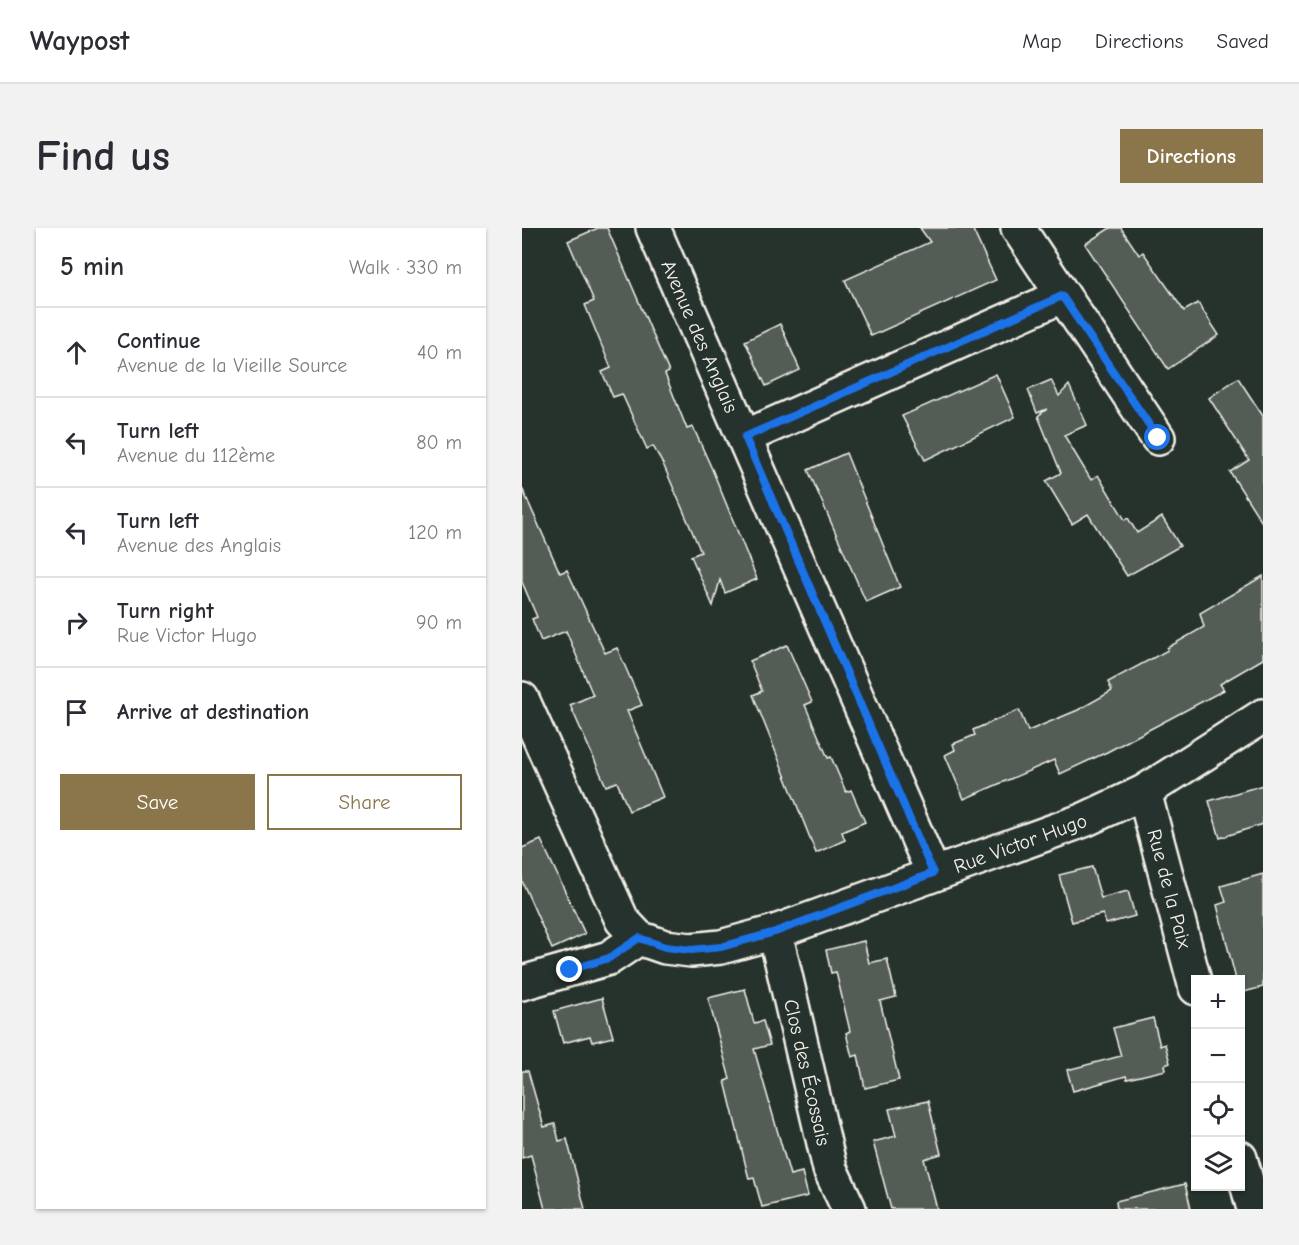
<!DOCTYPE html>
<meta charset="utf-8">
<style>
:root{--surface:#fff;--page:#f2f2f3;--text:#2b2b33;--muted:#7c7c81;--line:#e1e1e2;--accent:#8a764a}
body{margin:0;font-family:"Comic Neue",sans-serif;background:var(--page);color:var(--text)}
.controls{position:absolute;right:18px;bottom:18px;display:grid;overflow:hidden;border-radius:0px;box-shadow:0 2px 4px #0004}
.controls button{width:54px;height:54px;display:grid;place-items:center;padding:0;border:0;border-bottom:2px solid var(--line);background:var(--surface);color:var(--text);font:30px sans-serif}
.stop{position:absolute;width:18px;height:18px;margin:-14px;border:4px solid #1a73e8;border-radius:50%;background:#fff}
.stop.end{background:#1a73e8;border-color:#fff;box-shadow:0 2px 6px #0008}
.list{margin:0;padding:0;list-style:none}
h2{display:flex;justify-content:space-between;align-items:center;height:78px;margin:0;padding:0 24px;font-size:26px}
h2 small{font-size:20px;font-weight:400;color:var(--muted)}
.list li{display:grid;grid-template-columns:39px 1fr auto;gap:18px;align-items:center;box-sizing:border-box;height:90px;padding:0 24px;border-top:2px solid var(--line)}
.list b{display:block;font-size:22px;white-space:nowrap}
.list p{margin:0;font-size:20px;white-space:nowrap;color:var(--muted)}
.list em{font-size:20px;font-style:normal;color:var(--muted)}
.actions{display:flex;gap:12px;padding:18px 24px}
.actions a{flex:1;padding:14px 0;border:2px solid var(--accent);border-radius:0px;text-align:center;font-size:21px;color:var(--accent)}
.actions .main{background:var(--accent);color:#fff}
.icon{flex:none;width:33px;height:33px;fill:none;stroke:currentColor;stroke-width:2;stroke-linecap:round;stroke-linejoin:round}
.map{position:relative;flex:none;width:741px;height:981px;overflow:hidden;border-radius:0px}
header{display:flex;align-items:center;gap:36px;box-sizing:border-box;height:84px;padding:0 30px;background:var(--surface);border-bottom:2px solid var(--line)}
header strong{font-size:28px}
nav{display:flex;gap:33px;margin-inline-start:auto;font-size:21px}
.intro{display:flex;align-items:center;justify-content:space-between;box-sizing:border-box;height:144px;padding:0 36px}
h1{margin:0;font-size:42px}
.button{padding:15px 27px;border-radius:0px;background:var(--accent);color:#fff;font-size:21px;font-weight:700}
main{display:flex;gap:36px;padding:0 36px}
aside{flex:1;background:var(--surface);border-radius:0px;box-shadow:0 2px 4px #0004}
.map>svg:first-child{display:block}
</style>
<header>
<strong>Waypost</strong>
<nav><a>Map</a><a>Directions</a><a>Saved</a></nav>
</header>
<div class="intro"><h1>Find us</h1><a class="button">Directions</a></div>
<main>
<aside>
<h2>5 min<small>Walk · 330 m</small></h2>
<ul class="list">
<li><svg class="icon" aria-label="ahead" viewBox="0 0 24 24"><path d="M12 20V5M6 11l6-6 6 6"/></svg><div><b>Continue</b><p>Avenue de la Vieille Source</p></div><em>40 m</em></li>
<li><svg class="icon" aria-label="left" viewBox="0 0 24 24"><path d="M17 20v-9H6M10 6l-5 5 5 5"/></svg><div><b>Turn left</b><p>Avenue du 112ème</p></div><em>80 m</em></li>
<li><svg class="icon" aria-label="left" viewBox="0 0 24 24"><path d="M17 20v-9H6M10 6l-5 5 5 5"/></svg><div><b>Turn left</b><p>Avenue des Anglais</p></div><em>120 m</em></li>
<li><svg class="icon" aria-label="right" viewBox="0 0 24 24"><path d="M7 20v-9h11M14 6l5 5-5 5"/></svg><div><b>Turn right</b><p>Rue Victor Hugo</p></div><em>90 m</em></li>
<li><svg class="icon" aria-label="arrive" viewBox="0 0 24 24"><path d="M6 21V4h12l-3 4 3 4H6"/></svg><div><b>Arrive at destination</b></div></li>
</ul>
<div class="actions"><a class="main">Save</a><a>Share</a></div>
</aside>
<div class="map">
<svg width="741" height="981" viewBox="0 0 741 981">
<rect width="100%" height="100%" fill="#26332d"/>
<filter id="ink" filterUnits="userSpaceOnUse"><feTurbulence type="fractalNoise" baseFrequency=".0167" numOctaves="2"/><feDisplacementMap in="SourceGraphic" scale="12" xChannelSelector="R" yChannelSelector="G"/><feConvolveMatrix kernelMatrix="1 2 1 2 8 2 1 2 1" color-interpolation-filters="sRGB"/></filter>
<g filter="url(#ink)">
<g fill="#525c55" stroke="#f4f1e8" stroke-width="1.5">
<polygon points="76,0 85,0 147,144 143,146 165,201 171,199 190,241 235,351 203,365 198,352 191,378 169,328 179,324 142,238 131,218 125,221 100,166 91,169 80,144 89,140 63,77 72,73 46,13"/>
<polygon points="398,0 450,0 474,52 349,108 323,52 408,14"/>
<polygon points="588,0 599,0 617,27 621,24 662,83 676,75 697,107 646,141 563,16"/>
<polygon points="258,96 278,142 244,158 223,113"/>
<polygon points="474,146 493,189 403,232 380,188"/>
<polygon points="716,150 741,188 741,296 708,244 727,232 687,170"/>
<polygon points="529,152 537,168 547,157 565,197 542,207 569,252 576,247 603,292 606,290 615,305 640,289 658,318 605,348 566,286 550,296 524,253 539,245 516,188 525,181 515,185 506,162"/>
<polygon points="324,225 378,359 344,374 286,242"/>
<polygon points="0,260 38,345 45,342 83,425 95,420 120,477 105,483 141,569 107,583 95,554 84,558 48,477 71,467 44,403 19,413 10,391 15,389 0,354"/>
<polygon points="741,348 741,431 698,456 702,462 585,524 538,546 532,532 442,571 423,527 433,522 431,516 453,507 451,502 497,482 506,503 556,482 590,463 586,454 646,422 645,420 682,399 678,385"/>
<polygon points="265,417 290,474 283,477 306,530 309,529 324,564 329,562 343,594 320,604 323,612 294,625 231,467 240,463 228,433"/>
<polygon points="741,557 741,596 698,610 687,573"/>
<polygon points="19,612 63,706 30,721 0,653 0,620"/>
<polygon points="570,639 579,670 606,663 613,688 584,696 581,686 550,694 537,647"/>
<polygon points="741,646 741,759 718,765 718,752 714,752 695,677 704,674 699,658"/>
<polygon points="342,713 347,735 365,731 374,769 358,773 377,852 343,860 336,827 330,829 324,805 328,803 314,744 309,745 304,722"/>
<polygon points="223,761 232,795 241,793 248,817 232,821 268,947 280,944 286,968 240,979 232,950 227,951 203,853 208,851 186,770"/>
<polygon points="80,770 91,809 70,814 68,808 41,815 32,783"/>
<polygon points="631,790 638,818 643,816 648,835 643,837 644,842 605,851 604,848 551,863 545,842 599,828 591,800"/>
<polygon points="0,843 6,843 22,899 33,896 37,913 45,911 63,981 23,981 9,927 0,930"/>
<polygon points="406,873 419,926 402,931 415,981 369,981 351,914 374,908 367,881"/>
<polygon points="663,956 669,981 595,981 594,973"/>
</g>
<g fill="none" stroke-linecap="round" stroke-linejoin="round">
<defs>
<g id="minor">
<path id="s1" d="M131 0 411 645"/>
<polyline points="496,0 636,210"/>
<polyline points="223,209 540,68"/>
<path id="s2" d="M0 471 100 692 117 710 143 719 169 722 199 719 253 704 562 592 622 564 741 488"/>
<path id="s3" d="M622 564 674 760"/>
<path id="s4" d="M253 704 308 941 327 981"/>
<polyline points="0,755 87,730 117,710"/>
<polyline points="718,930 732,981"/>
</g>
</defs>
<use href="#minor" stroke="#f4f1e8" stroke-width="38"/>
<use href="#minor" stroke="#26332d" stroke-width="33"/>
</g>
</g>
<g fill="none" stroke-linecap="round" stroke-linejoin="round" filter="url(#ink)">
<polyline stroke="#1a73e8" stroke-width="8" points="48,742 87,730 117,710 143,719 169,722 199,719 253,704 411,645 223,209 540,68 636,210"/>
</g>
<g text-anchor="middle" stroke-width="6" stroke-linejoin="round" paint-order="stroke">
<g font-size="20" fill="#f4f1e8" stroke="#26332d">
<text dy="7" stroke="none"><textPath href="#s1" startOffset="118">Avenue des Anglais</textPath></text>
<text dy="7" stroke="none"><textPath href="#s2" startOffset="668">Rue Victor Hugo</textPath></text>
<text dy="7" stroke="none"><textPath href="#s3" startOffset="100">Rue de la Paix</textPath></text>
<text dy="7" stroke="none"><textPath href="#s4" startOffset="144">Clos des Écossais</textPath></text>
</g>
</g>
</svg>
<div class="controls">
<button>+</button>
<button>−</button>
<button><svg class="icon" aria-label="locate" viewBox="0 0 24 24"><circle cx="12" cy="12" r="6"/><path d="M12 2v4M12 18v4M2 12h4M18 12h4"/></svg></button>
<button><svg class="icon" aria-label="layers" viewBox="0 0 24 24"><path d="M12 4l9 5-9 5-9-5zM3 14l9 5 9-5"/></svg></button>
</div>
<div class="stop" style="left:636px;top:210px"></div>
<div class="stop end" style="left:48px;top:742px"></div>
</div>
</main>
